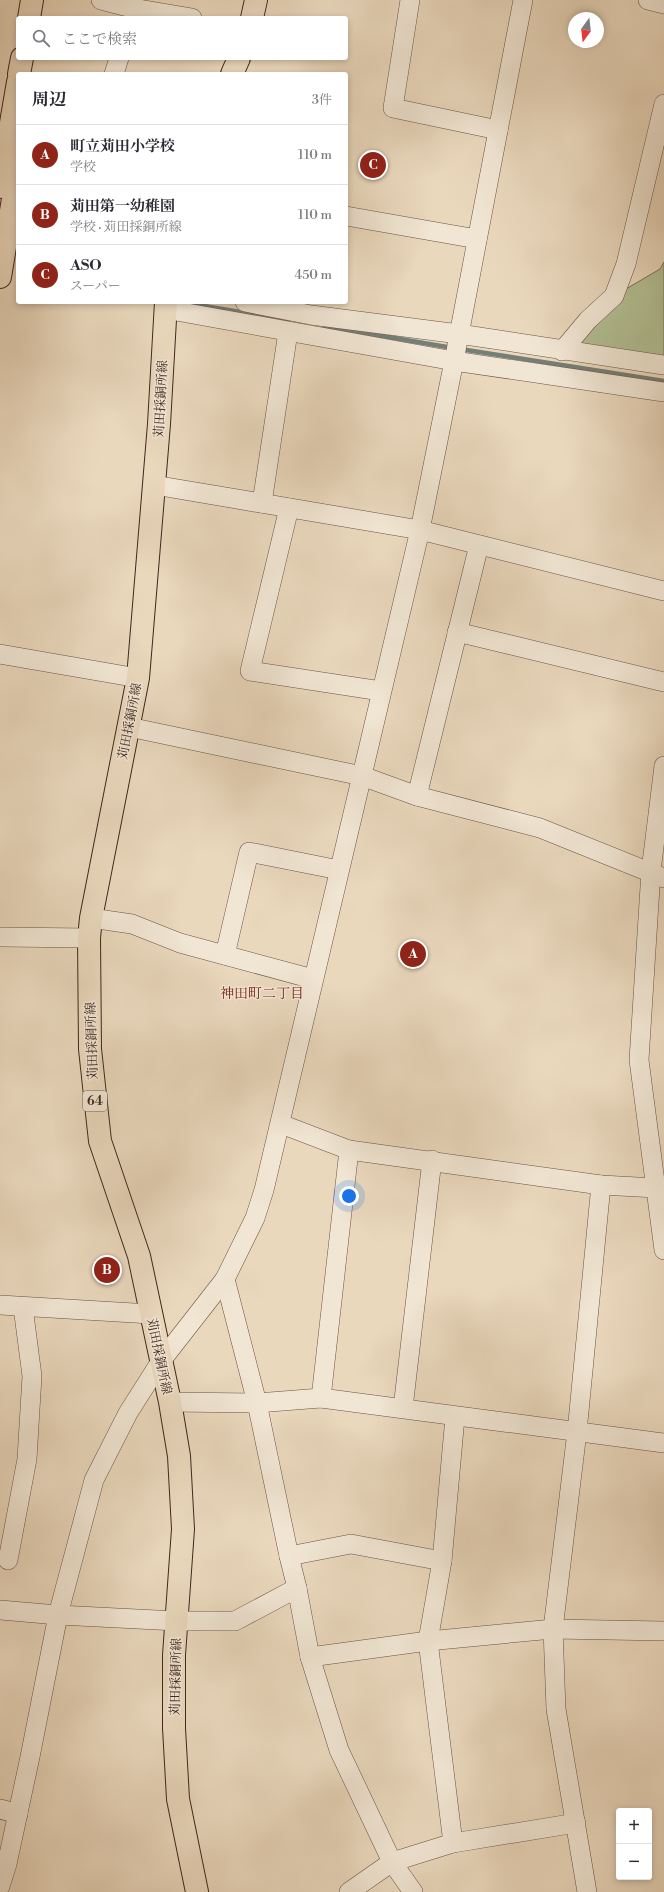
<!DOCTYPE html>
<html lang="ja">
<meta charset="utf-8">
<style>
:root{--surface:#fff;--page:#f7f7f7;--text:#2b2b33;--muted:#7c7c81;--line:#e1e1e2;--accent:#8f2418}
body{margin:0;font-family:"Libre Bodoni","Noto Serif JP",serif;background:var(--page);color:var(--text)}
.controls{position:absolute;right:12px;bottom:12px;display:grid;overflow:hidden;border-radius:4px;box-shadow:0 2px 6px #0003}
.controls button{width:36px;height:36px;display:grid;place-items:center;padding:0;border:0;border-bottom:1px solid var(--line);background:var(--surface);color:var(--text);font:20px sans-serif}
.compass{position:absolute;left:568px;top:12px;width:36px;height:36px;border-radius:50%;background:var(--surface);box-shadow:0 2px 6px #0003;rotate:195deg}
.you{position:absolute;left:349px;top:1196px;width:14px;height:14px;margin:-10px;border:3px solid #fff;border-radius:50%;background:#1a73e8;box-shadow:0 0 0 6px #1a73e833}
.badge{display:grid;place-items:center;width:26px;height:26px;border-radius:50%;background:var(--accent);color:#fff;font-size:13px;font-weight:700}
.pin{position:absolute;translate:-50% -50%;border:2px solid #fff;box-shadow:0 1px 4px #0006}
.list{margin:0;padding:0;list-style:none}
h2{display:flex;justify-content:space-between;align-items:center;height:52px;margin:0;padding:0 16px;font-size:17px}
h2 small{font-size:13px;font-weight:400;color:var(--muted)}
.list li{display:grid;grid-template-columns:26px 1fr auto;gap:12px;align-items:center;box-sizing:border-box;height:60px;padding:0 16px;border-top:1px solid var(--line)}
.list b{display:block;font-size:15px;white-space:nowrap}
.list p{margin:0;font-size:13px;white-space:nowrap;color:var(--muted)}
.list em{font-size:13px;font-style:normal;color:var(--muted)}
.icon{flex:none;width:22px;height:22px;fill:none;stroke:currentColor;stroke-width:2;stroke-linecap:round;stroke-linejoin:round}
.map{position:relative;flex:none;width:664px;height:1892px;overflow:hidden}
.search{position:absolute;background:var(--surface);box-shadow:0 2px 6px #0003;left:16px;top:16px;width:332px;height:44px;display:flex;align-items:center;gap:10px;box-sizing:border-box;padding:0 14px;border-radius:4px;color:var(--muted);font-size:15px}
.panel{position:absolute;background:var(--surface);box-shadow:0 2px 6px #0003;left:16px;top:72px;width:332px;height:232px;border-radius:4px}
.map>svg:first-child{display:block}
</style>
<div class="map">
<svg width="664" height="1892" viewBox="0 0 664 1892">
<rect width="100%" height="100%" fill="#ead8bd"/>
<filter id="stains"><feTurbulence type="fractalNoise" baseFrequency=".005" numOctaves="4"/><feColorMatrix values="0 0 0 0 .2 0 0 0 0 .09 0 0 0 0 .02 0 0 0 .5 -.17"/></filter>
<radialGradient id="worn" r=".72"><stop offset=".6" stop-color="#630" stop-opacity="0"/><stop offset="1" stop-color="#630" stop-opacity=".3"/></radialGradient>
<polygon fill="#b2bf94" stroke="#787358" points="664,262 664,365 562,351 614,296 660,269"/>
<g fill="none" stroke-linecap="round" stroke-linejoin="round">
<g stroke="#747f77" stroke-width="4.5">
<polyline points="180,302 289,320"/>
<polyline points="324,326 453,348"/>
<polyline points="460,349 664,381"/>
</g>
<defs>
<g id="minor">
<polyline points="101,0 132,8 192,18"/>
<polyline points="410,0 393,108 498,130"/>
<polyline points="648,0 664,4"/>
<polyline points="114,74 119,58"/>
<polyline points="346,216 477,239"/>
<polyline points="245,302 311,315 459,334 664,365"/>
<polyline points="165,309 454,361 664,392"/>
<polyline points="562,351 588,320 614,296 626,264 664,104"/>
<polyline points="154,485 420,530 664,591"/>
<polyline points="262,503 288,332"/>
<polyline points="289,508 250,671 381,691"/>
<polyline points="457,632 664,682"/>
<polyline points="0,654 138,678"/>
<polyline points="129,727 362,776 417,796 540,828 664,878"/>
<polyline points="664,766 651,871 639,1060 664,1250"/>
<polyline points="417,796 479,545"/>
<polyline points="91,918 132,924 180,943 313,979"/>
<polyline points="0,937 89,938"/>
<polyline points="225,955 249,852 339,870"/>
<polyline points="281,1124 349,1150 601,1185 656,1188"/>
<polyline points="225,1279 257,1403 289,1556 297,1588 310,1657 339,1750 392,1862 413,1892"/>
<polyline points="0,1305 151,1314"/>
<polyline points="321,1398 349,1150"/>
<polyline points="170,1402 257,1403 321,1398 664,1443"/>
<polyline points="403,1408 432,1160"/>
<polyline points="289,1556 351,1544 442,1561"/>
<polyline points="8,1560 27,1459 32,1376 23,1307"/>
<polyline points="0,1610 58,1615 177,1621 235,1621 297,1588"/>
<polyline points="310,1657 428,1641 553,1629 664,1631"/>
<polyline points="0,1809 18,1814"/>
<polyline points="453,1843 428,1641 442,1561 455,1417"/>
<polyline points="0,1886 7,1864 30,1757 58,1615 94,1480 128,1413 161,1361 225,1279 255,1218 264,1190 420,530 454,361 523,0"/>
<polyline points="349,1892 392,1862 453,1843 576,1823"/>
<polyline points="587,1892 556,1709 553,1629 577,1432 601,1185"/>
</g>
<g id="major">
<polyline points="252,18 256,0"/>
<polyline points="232,74 239,58"/>
<polyline points="166,302 159,424 138,678 91,918 89,938 90,1049 100,1141 139,1256 170,1402 179,1456 183,1529 174,1655 174,1728 178,1799 197,1892"/>
</g>
<g id="highway">
<polyline points="29,18 32,0"/>
<polyline points="19,74 22,58"/>
<polyline points="0,187 18,82"/>
<polyline points="0,277 18,169"/>
</g>
</defs>
<use href="#minor" stroke="#6a5345" stroke-width="20"/>
<use href="#major" stroke="#3f271d" stroke-width="24"/>
<use href="#highway" stroke="#3f271d" stroke-width="24"/>
<use href="#minor" stroke="#f1e6d4" stroke-width="19"/>
<use href="#major" stroke="#ead8bd" stroke-width="22"/>
<use href="#highway" stroke="#ead8bd" stroke-width="22"/>
</g>
<g text-anchor="middle" stroke-width="3" stroke-linejoin="round" paint-order="stroke">
<rect fill="#f1e6d4" stroke="#746054" stroke-width="1" x="83" y="1091" width="24" height="20" rx="3"/>
<g font-size="12" font-weight="bold" fill="#3f271d">
<text x="95" y="1105">64</text>
</g>
<g font-size="13" fill="#3f271d" stroke="#f1e6d4">
<text transform="translate(160 399) rotate(-87)" y="5">苅田採銅所線</text>
<text transform="translate(129 721) rotate(-79)" y="5">苅田採銅所線</text>
<text transform="translate(91 1041) rotate(-92)" y="5">苅田採銅所線</text>
<text transform="translate(160 1356) rotate(78)" y="5">苅田採銅所線</text>
<text transform="translate(175 1677) rotate(-89)" y="5">苅田採銅所線</text>
</g>
<g font-size="14" fill="#7a1f14" stroke="#f1e6d4">
<text x="262" y="998">神田町二丁目</text>
</g>
</g>
<rect width="100%" height="100%" filter="url(#stains)"/>
<rect width="100%" height="100%" fill="url(#worn)"/>
</svg>
<div class="controls">
<button>+</button>
<button>−</button>
</div>
<svg class="compass" viewBox="-18 -18 36 36"><path d="M0-13l5 13h-10z" fill="#e53935"/><path d="M0 13l5-13h-10z" fill="#7c7c81"/></svg>
<div class="you"></div>
<div class="pin badge" style="left:413px;top:954px">A</div>
<div class="pin badge" style="left:107px;top:1270px">B</div>
<div class="pin badge" style="left:373px;top:165px">C</div>
<div class="search"><svg class="icon" aria-label="search" viewBox="0 0 24 24"><circle cx="10" cy="10" r="6"/><path d="M15 15l6 6"/></svg>ここで検索</div>
<section class="panel">
<h2>周辺<small>3件</small></h2>
<ul class="list">
<li><span class="badge">A</span><div><b>町立苅田小学校</b><p>学校</p></div><em>110 m</em></li>
<li><span class="badge">B</span><div><b>苅田第一幼稚園</b><p>学校 · 苅田採銅所線</p></div><em>110 m</em></li>
<li><span class="badge">C</span><div><b>ASO</b><p>スーパー</p></div><em>450 m</em></li>
</ul>
</section>
</div>
